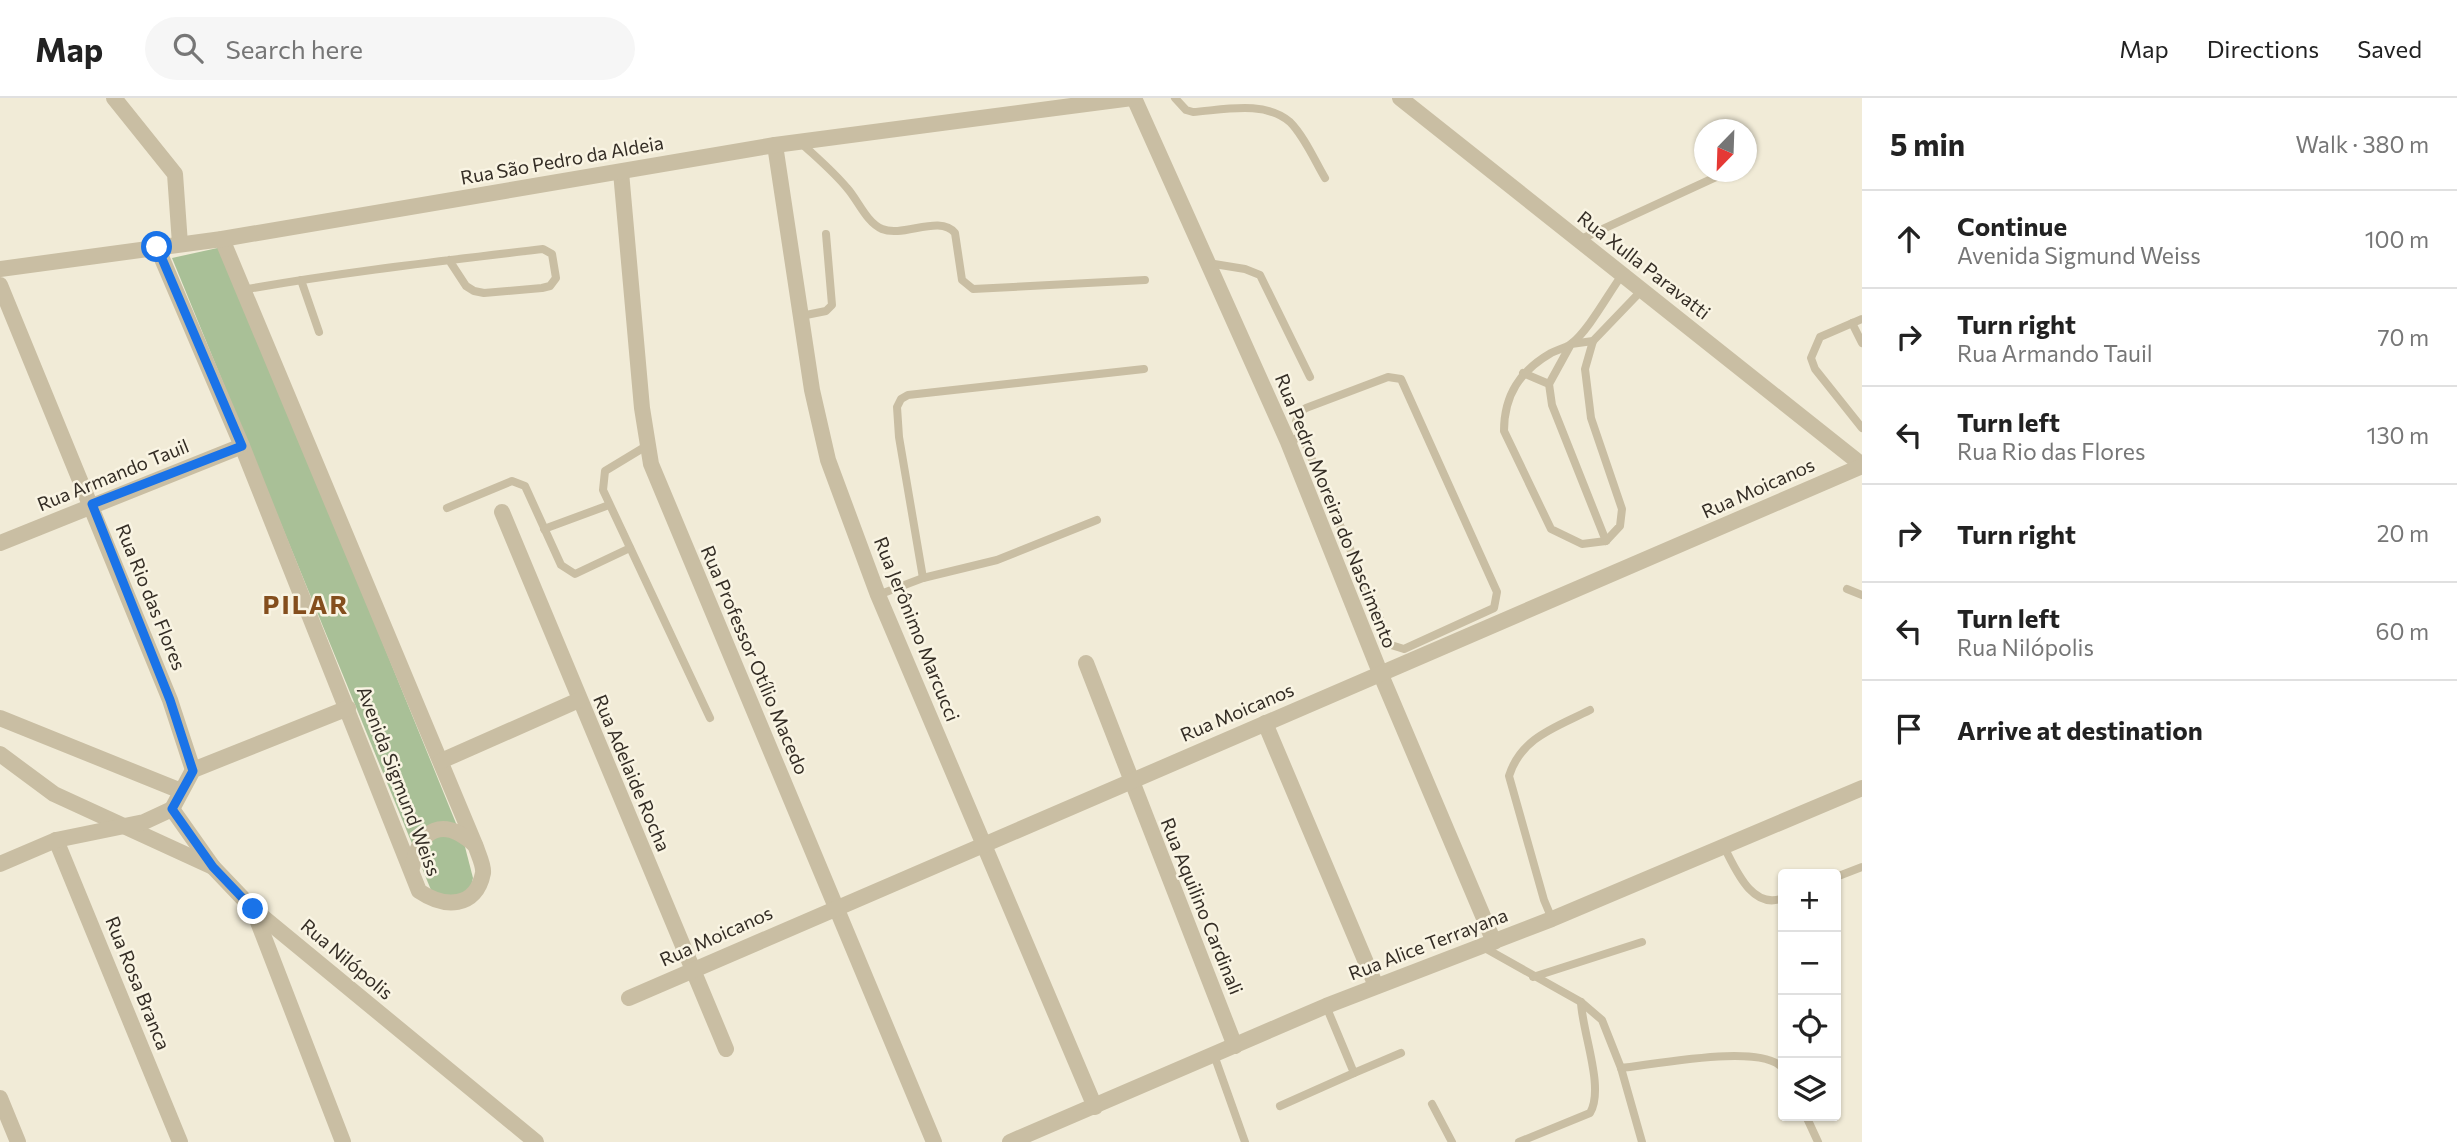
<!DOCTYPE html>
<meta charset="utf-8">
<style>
:root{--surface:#fff;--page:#f6f6f6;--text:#222;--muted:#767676;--line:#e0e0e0}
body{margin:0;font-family:Commissioner,sans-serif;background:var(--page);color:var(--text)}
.controls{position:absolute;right:21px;bottom:21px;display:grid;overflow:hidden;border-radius:7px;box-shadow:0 2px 5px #0004}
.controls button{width:63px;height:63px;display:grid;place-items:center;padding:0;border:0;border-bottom:2px solid var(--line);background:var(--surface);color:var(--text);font:35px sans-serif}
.compass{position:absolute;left:1694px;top:21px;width:63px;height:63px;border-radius:50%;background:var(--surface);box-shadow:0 2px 5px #0004;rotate:203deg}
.stop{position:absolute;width:21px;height:21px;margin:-16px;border:5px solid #1a73e8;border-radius:50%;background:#fff}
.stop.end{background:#1a73e8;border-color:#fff;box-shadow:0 2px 7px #0008}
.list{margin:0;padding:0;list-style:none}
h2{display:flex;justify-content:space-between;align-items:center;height:91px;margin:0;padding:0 28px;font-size:30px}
h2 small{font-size:23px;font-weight:400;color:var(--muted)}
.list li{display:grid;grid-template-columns:46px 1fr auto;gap:21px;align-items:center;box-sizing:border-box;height:98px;padding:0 28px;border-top:2px solid var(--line)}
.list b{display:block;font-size:26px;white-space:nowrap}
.list p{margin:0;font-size:23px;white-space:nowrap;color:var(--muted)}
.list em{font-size:23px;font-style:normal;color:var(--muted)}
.icon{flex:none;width:38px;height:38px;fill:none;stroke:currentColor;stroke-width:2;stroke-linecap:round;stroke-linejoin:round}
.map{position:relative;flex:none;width:1862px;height:1044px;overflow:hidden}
header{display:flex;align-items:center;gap:42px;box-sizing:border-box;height:98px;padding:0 35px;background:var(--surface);border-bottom:2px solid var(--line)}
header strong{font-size:33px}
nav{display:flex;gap:38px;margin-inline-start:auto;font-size:24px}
.search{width:490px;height:63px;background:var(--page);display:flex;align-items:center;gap:18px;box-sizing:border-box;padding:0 24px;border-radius:38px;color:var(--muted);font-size:26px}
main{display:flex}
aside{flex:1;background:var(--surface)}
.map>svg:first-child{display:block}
</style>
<header>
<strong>Map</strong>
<div class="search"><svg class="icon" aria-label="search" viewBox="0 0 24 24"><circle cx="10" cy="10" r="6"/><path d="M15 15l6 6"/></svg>Search here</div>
<nav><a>Map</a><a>Directions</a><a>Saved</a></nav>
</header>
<main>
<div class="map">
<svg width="1862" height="1044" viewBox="0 0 1862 1044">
<rect width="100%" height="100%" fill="#f1ebd7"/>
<polygon fill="#a9c097" points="222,149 464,745 473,780 469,797 446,803 431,792 172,160"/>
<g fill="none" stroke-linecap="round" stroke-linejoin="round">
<g stroke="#c9bea3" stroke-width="8">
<path d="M1175 0 1186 12 1193 14C1223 12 1265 2 1290 24 1304 38 1315 63 1325 80"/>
<path d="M800 44C816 59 833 73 847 90 858 102 866 124 882 131 903 140 940 116 955 135L962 182 973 191 1145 182"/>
<polyline points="1579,142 1716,79"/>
<polyline points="1208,165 1245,171 1260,177 1310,279"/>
<path d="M1622 177C1608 196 1589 232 1571 246 1565 250 1557 252 1551 255 1520 273 1504 297 1504 333L1551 431 1582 446 1606 443 1620 428 1622 411 1591 320 1585 271 1593 243 1642 192"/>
<polyline points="301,182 319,234"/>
<path d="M242 192C342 174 442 163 543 151L552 156 556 180 550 188 542 190 484 195 474 193 466 188 449 162"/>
<polyline points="801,218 826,213 832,207 826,136"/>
<polyline points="1862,221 1820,239 1811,260 1815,271 1862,330"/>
<polyline points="1852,225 1862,245"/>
<polyline points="1523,275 1549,286 1552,307 1606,443"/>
<polyline points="1549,286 1571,246 1593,243"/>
<polyline points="1288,344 1302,338 1391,547 1404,551 1494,510 1497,494 1401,281 1388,279 1306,310 1300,314 1296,323 1302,338"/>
<polyline points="648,347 605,373 603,392 710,620"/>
<polyline points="447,410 512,383 525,388 561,467 575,476 630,450"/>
<polyline points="544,431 609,407"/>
<polyline points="923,480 899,339 897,309 901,301 908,297 1144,271"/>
<polyline points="1847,491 1862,497"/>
<polyline points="878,497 923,480 997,462 1097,422"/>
<path d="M1724 749C1735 770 1752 813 1783 800"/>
<polyline points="1836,779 1862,769"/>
<path d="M1552 821 1544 802 1509 678C1521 639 1557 629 1590 612"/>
<polyline points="1483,849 1581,904 1602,922 1621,970 1642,1044"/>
<polyline points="1533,879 1642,844"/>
<polyline points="1214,957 1245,1044"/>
<path d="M1621 970C1652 967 1765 944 1783 971"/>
<polyline points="1354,975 1401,955"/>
<polyline points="1432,1006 1452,1044"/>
<polyline points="1280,1008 1354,975 1326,908"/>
<polyline points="1806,1018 1818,1044"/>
<path d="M1519 1044 1590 1015C1605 990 1582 934 1581 904"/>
</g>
<g stroke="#c9bea3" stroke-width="16">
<polyline points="114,0 175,76 180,146"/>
<polyline points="1134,0 1288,344 1381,577 1494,844"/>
<polyline points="1400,0 1862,367"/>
<polyline points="775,47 812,292 828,362 878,497 1095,1009"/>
<polyline points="621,74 642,310 651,366 934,1044"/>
<path d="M157 149 242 348 419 793C444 810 476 811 483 775 484 767 478 756 476 749L222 141"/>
<polyline points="0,171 222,141 775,47 1132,0"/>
<polyline points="0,187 170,602 193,672"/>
<polyline points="502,414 726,951"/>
<polyline points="0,445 242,348"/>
<polyline points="1086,565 1235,948"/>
<polyline points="0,620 181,693"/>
<polyline points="1265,625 1376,888"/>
<polyline points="0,656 54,696 213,769"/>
<polyline points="441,663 579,602"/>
<polyline points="172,711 193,672 348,610"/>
<polyline points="56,742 180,1044"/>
<polyline points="0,766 56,742 144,724 172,711 213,769 253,811 536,1044"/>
<path d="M412 770C420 730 443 718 475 747"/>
<polyline points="253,811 343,1044"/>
<polyline points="629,900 1862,368"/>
<polyline points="0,1000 18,1044"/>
<polyline points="1010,1044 1326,908 1552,821 1862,690"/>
</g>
</g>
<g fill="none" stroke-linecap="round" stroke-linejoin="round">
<polyline stroke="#1a73e8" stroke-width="9" points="157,149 242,348 92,406 170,602 193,673 172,711 213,769 253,811"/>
</g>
<g text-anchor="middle" stroke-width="5" stroke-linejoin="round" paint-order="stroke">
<g font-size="19" fill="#342d25" stroke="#f9f4e3">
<text transform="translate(562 62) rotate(-10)" y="7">Rua São Pedro da Aldeia</text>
<text transform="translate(1644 167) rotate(38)" y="7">Rua Xulla Paravatti</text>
<text transform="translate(113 377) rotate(-22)" y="7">Rua Armando Tauil</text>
<text transform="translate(1758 390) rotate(-24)" y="7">Rua Moicanos</text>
<text transform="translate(1336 413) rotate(68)" y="7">Rua Pedro Moreira do Nascimento</text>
<text transform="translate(151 499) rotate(68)" y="7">Rua Rio das Flores</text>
<text transform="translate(917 531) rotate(68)" y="7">Rua Jerônimo Marcucci</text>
<text transform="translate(755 562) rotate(67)" y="7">Rua Professor Otílio Macedo</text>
<text transform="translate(1237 614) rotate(-23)" y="7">Rua Moicanos</text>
<text transform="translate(632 675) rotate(67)" y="7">Rua Adelaide Rocha</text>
<text transform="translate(399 683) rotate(69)" y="7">Avenida Sigmund Weiss</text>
<text transform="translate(1202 808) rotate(68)" y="7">Rua Aquilino Cardinali</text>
<text transform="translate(716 838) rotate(-24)" y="7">Rua Moicanos</text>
<text transform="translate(1428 846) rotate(-21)" y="7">Rua Alice Terrayana</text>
<text transform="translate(347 861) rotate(40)" y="7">Rua Nilópolis</text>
<text transform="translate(138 885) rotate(68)" y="7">Rua Rosa Branca</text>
</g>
<g font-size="26" font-weight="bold" letter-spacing="2" fill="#844e1d" stroke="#f9f4e3">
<text x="306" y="516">PILAR</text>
</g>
</g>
</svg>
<div class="controls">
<button>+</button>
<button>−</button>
<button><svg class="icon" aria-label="locate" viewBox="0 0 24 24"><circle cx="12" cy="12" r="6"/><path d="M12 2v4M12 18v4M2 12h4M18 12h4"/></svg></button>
<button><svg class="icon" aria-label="layers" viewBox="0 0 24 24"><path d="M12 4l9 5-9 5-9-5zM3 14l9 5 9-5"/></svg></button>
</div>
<svg class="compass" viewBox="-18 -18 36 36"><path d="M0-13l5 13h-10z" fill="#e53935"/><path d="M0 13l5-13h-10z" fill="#767676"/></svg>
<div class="stop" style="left:157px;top:149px"></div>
<div class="stop end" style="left:253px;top:811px"></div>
</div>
<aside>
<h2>5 min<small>Walk · 380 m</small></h2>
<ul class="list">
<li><svg class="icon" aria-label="ahead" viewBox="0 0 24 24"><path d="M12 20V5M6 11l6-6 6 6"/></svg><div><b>Continue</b><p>Avenida Sigmund Weiss</p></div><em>100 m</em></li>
<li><svg class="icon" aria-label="right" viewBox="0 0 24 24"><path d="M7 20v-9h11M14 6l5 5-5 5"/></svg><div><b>Turn right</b><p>Rua Armando Tauil</p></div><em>70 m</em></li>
<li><svg class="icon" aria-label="left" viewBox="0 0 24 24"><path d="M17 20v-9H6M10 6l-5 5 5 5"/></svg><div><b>Turn left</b><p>Rua Rio das Flores</p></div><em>130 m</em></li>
<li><svg class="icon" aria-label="right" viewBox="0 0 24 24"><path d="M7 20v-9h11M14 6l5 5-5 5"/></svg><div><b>Turn right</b></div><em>20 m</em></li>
<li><svg class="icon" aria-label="left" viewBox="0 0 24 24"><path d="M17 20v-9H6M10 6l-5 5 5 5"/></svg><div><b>Turn left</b><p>Rua Nilópolis</p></div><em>60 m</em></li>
<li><svg class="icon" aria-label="arrive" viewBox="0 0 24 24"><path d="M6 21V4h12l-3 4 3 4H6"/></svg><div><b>Arrive at destination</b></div></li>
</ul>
</aside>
</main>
